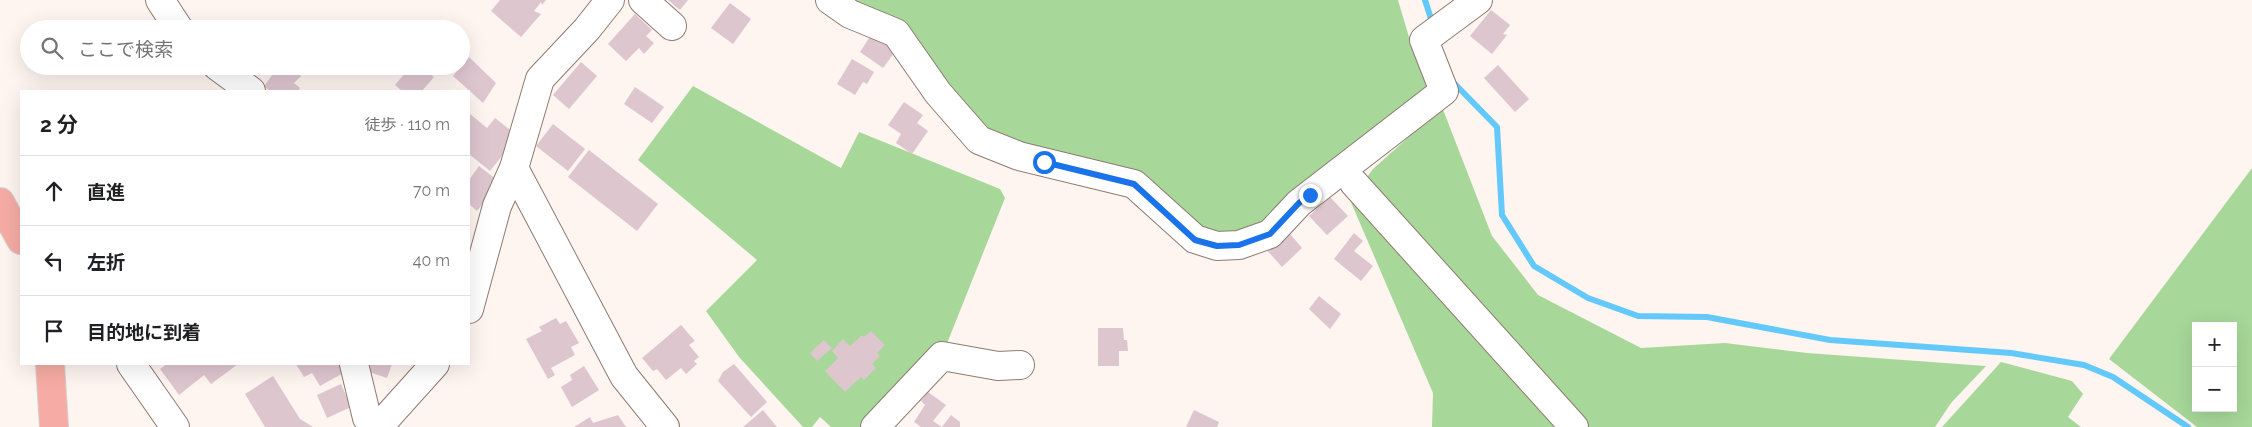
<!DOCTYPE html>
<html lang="ja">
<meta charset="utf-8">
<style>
:root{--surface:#fff;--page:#f6f6f6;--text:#202124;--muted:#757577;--line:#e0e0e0}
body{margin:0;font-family:Raleway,"Noto Sans JP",sans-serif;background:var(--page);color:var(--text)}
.controls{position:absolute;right:15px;bottom:15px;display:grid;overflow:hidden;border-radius:0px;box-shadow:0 5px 20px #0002}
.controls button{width:45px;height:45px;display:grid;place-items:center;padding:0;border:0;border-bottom:1px solid var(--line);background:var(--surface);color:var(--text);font:25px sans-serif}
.stop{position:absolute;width:15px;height:15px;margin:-11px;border:4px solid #1a73e8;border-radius:50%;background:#fff}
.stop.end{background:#1a73e8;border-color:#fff;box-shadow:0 1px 5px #0008}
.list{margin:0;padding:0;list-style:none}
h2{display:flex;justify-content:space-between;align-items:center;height:65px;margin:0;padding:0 20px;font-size:21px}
h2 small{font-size:16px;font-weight:400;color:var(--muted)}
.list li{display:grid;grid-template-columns:32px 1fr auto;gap:15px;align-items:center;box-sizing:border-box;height:70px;padding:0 20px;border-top:1px solid var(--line)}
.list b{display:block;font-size:19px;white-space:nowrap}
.list em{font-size:16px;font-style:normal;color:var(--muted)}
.icon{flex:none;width:28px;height:28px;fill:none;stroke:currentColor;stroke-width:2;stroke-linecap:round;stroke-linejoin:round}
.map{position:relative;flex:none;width:2252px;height:427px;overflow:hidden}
.search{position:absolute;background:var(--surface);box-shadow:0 5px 20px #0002;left:20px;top:20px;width:450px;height:55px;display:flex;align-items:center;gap:12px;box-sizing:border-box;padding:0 18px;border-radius:28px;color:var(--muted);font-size:19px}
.panel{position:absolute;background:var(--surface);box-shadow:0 5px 20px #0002;left:20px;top:90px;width:450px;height:275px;border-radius:0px}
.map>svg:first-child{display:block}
</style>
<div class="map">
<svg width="2252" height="427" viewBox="0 0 2252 427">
<rect width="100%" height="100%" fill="#fef4f0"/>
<g fill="#a7d799" fill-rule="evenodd">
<polygon points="853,0 1398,0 1414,54 1444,91 1259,238 1201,237 1089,168 984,129"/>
<polygon points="693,86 841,168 859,132 1000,189 1005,198 942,356 875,427 831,427 820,417 812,427 803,427 739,357 706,311 757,260 638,160"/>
<polygon points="1442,107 1492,236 1538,295 1641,348 1725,343 1807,353 1986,366 1951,403 1935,427 1432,427 1433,393 1350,200 1373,169"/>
<path d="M2252 168V427H2197L2109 359ZM2196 326H2233V408H2196Z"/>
<polygon points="2001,362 2072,381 2083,394 2068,417 2081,427 1942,427"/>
</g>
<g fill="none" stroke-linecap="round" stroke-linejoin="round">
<g stroke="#63c9fa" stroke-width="6">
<polyline points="1425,0 1433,25"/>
<polyline points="1453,82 1497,127 1502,215 1534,266 1588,298 1638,316 1707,317 1830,340 2011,353 2084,365 2113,377 2188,427"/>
</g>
</g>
<g fill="#dec6cf">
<polygon points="500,0 546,0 542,5 541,2 534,11 541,14 521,37 491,11"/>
<polygon points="668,0 688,0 680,10"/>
<polygon points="730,3 751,19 733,44 711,28"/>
<polygon points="1491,10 1510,25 1503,34 1507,35 1492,54 1470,36"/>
<polygon points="635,14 652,30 646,36 654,43 644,54 639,48 626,61 608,44"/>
<polygon points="873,32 897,49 883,68 860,52"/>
<polygon points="469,57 496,83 483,103 453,76"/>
<polygon points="852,59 874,72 867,84 863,82 855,95 837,84"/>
<polygon points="581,62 597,76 569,109 553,95"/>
<polygon points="1498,65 1529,99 1515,112 1484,78"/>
<polygon points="279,66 296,66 293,70 301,76 294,83 300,88 298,91 270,91 264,86"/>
<polygon points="411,66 421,66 434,77 422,91 402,91 395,85"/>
<polygon points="635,87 664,107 652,123 624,104"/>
<polygon points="904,102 923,115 917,123 928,131 912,154 896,143 901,134 888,125"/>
<polygon points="469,113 487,128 495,118 518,136 490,171 469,154"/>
<polygon points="553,124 585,149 568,171 536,146"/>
<polygon points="589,150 658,204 637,231 568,177"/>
<polygon points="479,166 497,180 488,191 491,193 477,211 469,204 469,180"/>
<polygon points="1330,197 1348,216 1327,235 1309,216"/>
<polygon points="1285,228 1302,248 1282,267 1264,247"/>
<polygon points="1354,233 1363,241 1354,251 1373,266 1361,281 1334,259"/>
<polygon points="1319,296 1341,314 1330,329 1309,309"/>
<polygon points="556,318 560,324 566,321 579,343 571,347 575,355 551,368 555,375 548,379 526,339 542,331 539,327"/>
<polygon points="681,325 695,341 689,345 699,357 694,361 697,364 686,374 681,368 666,380 657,369 653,371 642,358"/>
<polygon points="1098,328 1123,328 1124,340 1127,340 1128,351 1119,351 1119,366 1098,366"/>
<polygon points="871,331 885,345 877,353 880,356 872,364 876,368 864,380 861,377 845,392 825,371 838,358 832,351 843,339 850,346 862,335 864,337"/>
<polygon points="824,340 832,348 817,361 810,353"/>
<polygon points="167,364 238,364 211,384 204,375 179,395 160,369"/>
<polygon points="296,364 344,364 347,371 320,386 312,373 304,377"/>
<polygon points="368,364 392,364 387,378 366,371"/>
<polygon points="734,364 767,402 751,417 718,381 723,372"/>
<polygon points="584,366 599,390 572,407 561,387 572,380 570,375"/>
<polygon points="273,376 300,419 313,427 265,427 245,394"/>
<polygon points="341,384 351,407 327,418 317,395"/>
<polygon points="928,392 946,405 933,421 942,427 951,415 960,422 960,427 921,427 914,422 925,405 921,401"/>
<polygon points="763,410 777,427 743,427"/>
<polygon points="1194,410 1219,422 1217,427 1186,427"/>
<polygon points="618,415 626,427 574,427 590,417 593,423"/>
</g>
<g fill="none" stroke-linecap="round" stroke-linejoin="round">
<defs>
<g id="minor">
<polyline points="160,0 179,29"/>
<polyline points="643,0 672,26"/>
<polyline points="830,0 850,14 896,33 938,93 979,140 1019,156 1134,184 1195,239 1217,246 1239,245 1270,234 1299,203 1444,91 1424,40 1478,0"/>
<polyline points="217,66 251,91"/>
<polyline points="514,168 624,376 665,427"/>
<polyline points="1354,183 1574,427"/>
<polyline points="469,309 497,206 514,168 540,79 587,29 610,0"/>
<polyline points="131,364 175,427"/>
<polyline points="354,364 367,418"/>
<polyline points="383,427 381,424 435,364"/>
<polyline points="875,427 942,356 998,366 1020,365"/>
</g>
<g id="major">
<polyline points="0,202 21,240"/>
<polyline points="50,364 54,427"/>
</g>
</defs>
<use href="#minor" stroke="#8f7b71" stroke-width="30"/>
<use href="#major" stroke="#d3d1d0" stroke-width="30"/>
<use href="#minor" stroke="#fff" stroke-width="28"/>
<use href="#major" stroke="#f6aca5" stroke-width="28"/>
</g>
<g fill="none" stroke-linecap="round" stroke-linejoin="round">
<polyline stroke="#1a73e8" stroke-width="6" points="1044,162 1134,184 1195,240 1217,246 1239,245 1270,234 1299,203 1310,195"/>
</g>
</svg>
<div class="controls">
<button>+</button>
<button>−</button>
</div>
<div class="stop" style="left:1044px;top:162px"></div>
<div class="stop end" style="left:1310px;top:195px"></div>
<div class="search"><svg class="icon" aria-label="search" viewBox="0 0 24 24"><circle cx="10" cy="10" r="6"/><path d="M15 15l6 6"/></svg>ここで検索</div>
<section class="panel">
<h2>2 分<small>徒歩 · 110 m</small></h2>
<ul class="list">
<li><svg class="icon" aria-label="ahead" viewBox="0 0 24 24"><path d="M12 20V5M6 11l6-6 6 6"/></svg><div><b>直進</b></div><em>70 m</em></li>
<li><svg class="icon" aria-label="left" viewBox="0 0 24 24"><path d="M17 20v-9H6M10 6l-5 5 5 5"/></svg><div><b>左折</b></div><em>40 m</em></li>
<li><svg class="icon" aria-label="arrive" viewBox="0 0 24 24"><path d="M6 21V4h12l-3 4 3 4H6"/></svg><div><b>目的地に到着</b></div></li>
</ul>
</section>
</div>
